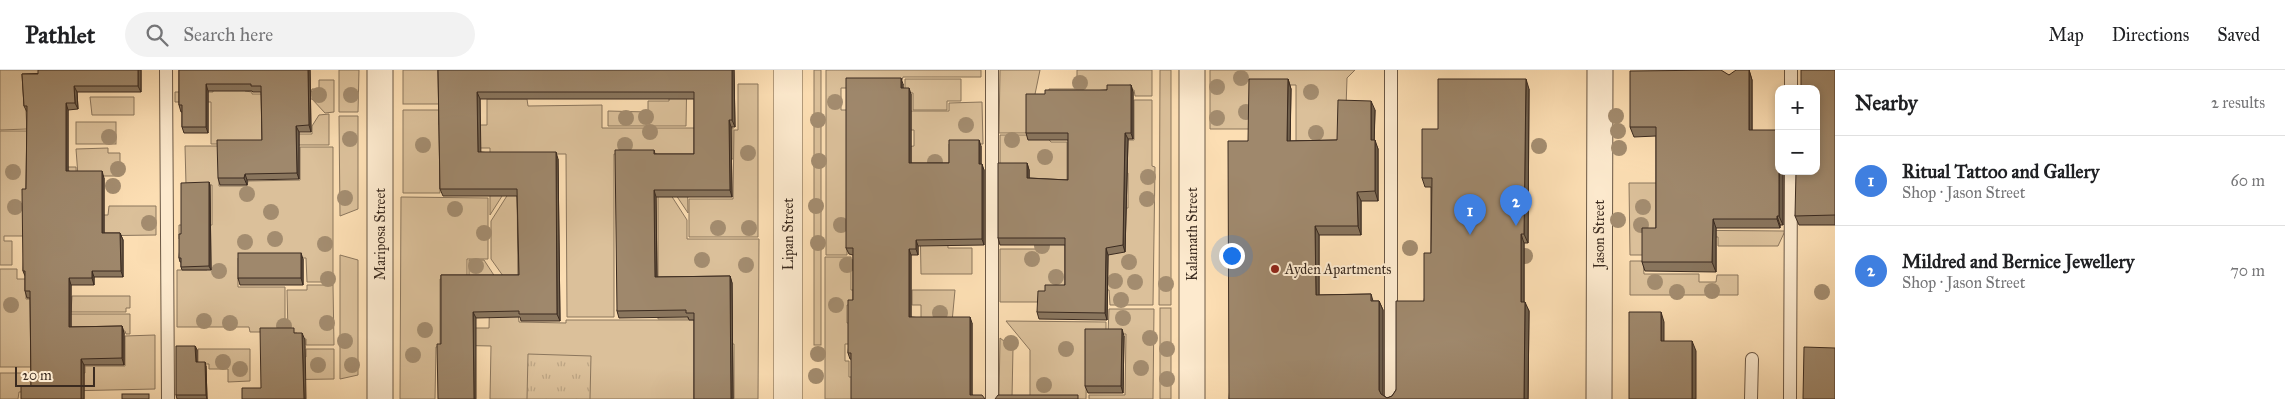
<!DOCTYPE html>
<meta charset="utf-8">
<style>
:root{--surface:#fff;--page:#f2f2f2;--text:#202124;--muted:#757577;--line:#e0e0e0;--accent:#0f766e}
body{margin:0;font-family:"IM FELL Great Primer",serif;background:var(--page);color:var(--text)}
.controls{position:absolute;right:15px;top:15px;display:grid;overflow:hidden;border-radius:10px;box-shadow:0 2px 8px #0003}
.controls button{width:45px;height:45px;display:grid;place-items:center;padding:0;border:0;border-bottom:1px solid var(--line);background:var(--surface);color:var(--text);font:25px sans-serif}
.scale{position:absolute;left:15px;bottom:12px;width:80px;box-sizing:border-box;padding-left:5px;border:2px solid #3b2b20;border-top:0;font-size:14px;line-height:18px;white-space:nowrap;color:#3b2b20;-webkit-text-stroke:4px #fdeace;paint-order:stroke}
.you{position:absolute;left:1231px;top:185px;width:18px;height:18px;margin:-12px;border:4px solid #fff;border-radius:50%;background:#1a73e8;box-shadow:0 0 0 8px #1a73e833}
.badge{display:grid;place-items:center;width:32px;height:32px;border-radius:50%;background:var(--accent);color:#fff;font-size:16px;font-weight:700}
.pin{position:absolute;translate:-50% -41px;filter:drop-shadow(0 1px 2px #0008)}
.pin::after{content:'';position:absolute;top:26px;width:18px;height:15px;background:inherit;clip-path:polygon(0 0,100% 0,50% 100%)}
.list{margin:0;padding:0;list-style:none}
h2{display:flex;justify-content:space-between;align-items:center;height:65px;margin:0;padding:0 20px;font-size:21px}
h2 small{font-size:16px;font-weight:400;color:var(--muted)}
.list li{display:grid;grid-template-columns:32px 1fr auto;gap:15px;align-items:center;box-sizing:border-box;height:90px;padding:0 20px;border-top:1px solid var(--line)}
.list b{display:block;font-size:19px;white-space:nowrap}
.list p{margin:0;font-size:16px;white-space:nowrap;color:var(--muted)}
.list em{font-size:16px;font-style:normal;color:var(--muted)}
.icon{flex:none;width:28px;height:28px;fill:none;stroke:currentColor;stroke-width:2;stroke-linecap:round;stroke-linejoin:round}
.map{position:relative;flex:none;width:1835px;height:329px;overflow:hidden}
header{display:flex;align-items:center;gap:30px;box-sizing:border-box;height:70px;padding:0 25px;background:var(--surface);border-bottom:1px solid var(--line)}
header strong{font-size:24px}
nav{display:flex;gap:28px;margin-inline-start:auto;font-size:18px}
.search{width:350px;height:45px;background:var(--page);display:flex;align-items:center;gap:12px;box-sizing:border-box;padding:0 18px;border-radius:28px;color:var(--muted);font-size:19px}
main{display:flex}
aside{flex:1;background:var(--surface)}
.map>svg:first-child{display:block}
</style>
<header>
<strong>Pathlet</strong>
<div class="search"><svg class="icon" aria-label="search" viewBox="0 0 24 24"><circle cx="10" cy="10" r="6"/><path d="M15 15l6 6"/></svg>Search here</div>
<nav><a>Map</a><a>Directions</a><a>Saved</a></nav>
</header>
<main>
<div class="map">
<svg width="1835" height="329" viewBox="0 0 1835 329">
<defs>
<pattern id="park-tufts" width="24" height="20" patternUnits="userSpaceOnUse" patternTransform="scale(1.25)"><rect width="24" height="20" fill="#dbc09a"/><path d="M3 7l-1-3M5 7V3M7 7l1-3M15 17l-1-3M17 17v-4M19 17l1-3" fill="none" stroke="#bda584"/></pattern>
</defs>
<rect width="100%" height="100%" fill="#fcdeb3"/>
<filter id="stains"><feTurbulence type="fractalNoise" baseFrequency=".004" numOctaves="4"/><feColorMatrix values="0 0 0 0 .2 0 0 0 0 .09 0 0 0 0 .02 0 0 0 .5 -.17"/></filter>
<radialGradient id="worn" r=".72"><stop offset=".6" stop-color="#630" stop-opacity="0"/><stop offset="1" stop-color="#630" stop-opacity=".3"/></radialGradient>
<g fill="#dbc09a" stroke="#8b765d">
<polygon points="0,0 48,0 38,9 24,10 27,59 0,60"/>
<polygon points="213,0 244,0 245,21 252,22 252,24 311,24 312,19 319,19 319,10 334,10 334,42 325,43 312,29 262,30 297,74 211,74 211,32 175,32 175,22 213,22"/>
<polygon points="339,0 359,0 358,42 339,42"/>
<rect x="403" y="0" width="36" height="34"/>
<polygon points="669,0 687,0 686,56 608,56 608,41 648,42 648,31 669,31"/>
<rect x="814" y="0" width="7" height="275"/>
<polygon points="826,0 981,0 981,7 903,7 902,10 847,10 847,18 841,18 841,40 847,40 847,185 826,185"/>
<polygon points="1000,0 1040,0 1027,63 999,63"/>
<polygon points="1077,0 1152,0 1152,26 1135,26 1134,20 1107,19 1106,25 1049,25 1049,19 1077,19"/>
<polygon points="1160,0 1171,0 1171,235 1159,235"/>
<polygon points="1210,0 1355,0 1347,8 1346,38 1338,71 1296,71 1296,15 1250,15 1250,59 1210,59"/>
<polygon points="905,9 961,9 961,31 947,31 947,40 913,40 913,23 905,22"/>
<polygon points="738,14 758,14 758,167 689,167 689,129 733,129 734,60 738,60"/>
<polygon points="90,27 134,27 134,45 92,45"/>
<polygon points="487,29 527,29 528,36 602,35 602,58 733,58 733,89 687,89 688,143 658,98 657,84 614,84 614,247 567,247 566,84 516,84 516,104 490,145 490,78 440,78 440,123 403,123 403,40 439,40 439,55 487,55"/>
<polygon points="1134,30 1152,30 1152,96 1155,97 1153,235 1110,235 1109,220 1046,220 1037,232 1000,232 1000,179 1036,179 1036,149 1029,139 1128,138 1128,103 1069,103 1069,70 1134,70"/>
<polygon points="982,32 983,74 949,74 949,97 905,97 905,77 914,76 914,60 906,60 906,41 949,41 949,33"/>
<polygon points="329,44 329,75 298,75 298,64 312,64 312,56 319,45"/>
<polygon points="339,46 358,46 358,139 340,146"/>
<rect x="76" y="52" width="40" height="22"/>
<polygon points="0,61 28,61 28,97 76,97 79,166 4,166 4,171 12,171 12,195 0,195"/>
<polygon points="1000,65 1045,65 1051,72 1067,72 1067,113 1029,135 1029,99 1000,99"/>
<polygon points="185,76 244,76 219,86 219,116 247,116 248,111 300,110 300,77 333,77 333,212 307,212 306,188 238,188 238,217 285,217 285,262 250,262 249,257 177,257 177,200 207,200 207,168 179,169 179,155 212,155 212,115 186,115"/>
<polygon points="108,78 108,83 120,83 120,106 78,106 76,79"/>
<polygon points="658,105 687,150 687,169 759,169 758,329 734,329 734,274 697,274 697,250 688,212 688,249 658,249"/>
<polygon points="517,110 518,227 491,189 491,151"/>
<polygon points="1629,113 1658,113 1658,166 1644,185 1630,185"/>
<polygon points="401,127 488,128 488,189 467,189 467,209 440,209 440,276 436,277 435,329 400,329"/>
<polygon points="109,136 156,136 156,165 81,166 87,145 108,145"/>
<polygon points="920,147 947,154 948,178 972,178 972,204 921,204"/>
<polygon points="1659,160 1785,161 1778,176 1718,176 1718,167 1659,167"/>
<polygon points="340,185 358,190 358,305 340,309"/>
<polygon points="825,187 851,187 851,220 872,220 909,234 847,235 847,253 852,253 896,274 845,274 845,291 849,291 849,307 853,307 853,329 825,329"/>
<polygon points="469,190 484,190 518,242 519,252 566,253 566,250 696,250 696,329 490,329 491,276 445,275 445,258 489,258 490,209 469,209"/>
<polygon points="1630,191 1643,191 1644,204 1699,204 1699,212 1716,212 1717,205 1738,205 1738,225 1630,225"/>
<polygon points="0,199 17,199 17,209 26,209 26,229 31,229 59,297 0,297"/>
<polygon points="307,215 333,215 334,275 306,275 306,269 298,268 297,263 288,263 287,220 307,220"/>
<polygon points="912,220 955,220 952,252 921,255 921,235 912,235"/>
<polygon points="72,226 130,226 130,238 126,238 126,242 71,242"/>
<rect x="1160" y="238" width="11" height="91"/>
<polygon points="1109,239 1154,239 1153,329 1089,329 1089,325 1125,325 1126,264 1108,264"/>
<polygon points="70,244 130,244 130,264 126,264 125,261 70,261"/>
<polygon points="1006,251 1106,252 1106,264 1087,264 1086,329 1030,328 1030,280"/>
<polygon points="155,265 155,319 19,322 18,329 0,329 0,303 85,303 85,296 125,296 125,266"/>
<polygon points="1000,268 1013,278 1012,328 999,329"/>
<polygon points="198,279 250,279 250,311 228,312 228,299 209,299 209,294 198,294"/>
<polygon points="306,279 334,279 334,309 263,310 300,287 306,287"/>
</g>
<polygon fill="url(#park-tufts)" stroke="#8b765d" points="528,284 591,286 590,329 527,329"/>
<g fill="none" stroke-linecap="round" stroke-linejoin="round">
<defs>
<g id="service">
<polyline points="166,0 168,329"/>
<polyline points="1391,0 1391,329"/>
<polyline points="1791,19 1791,0"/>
<polyline points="992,329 992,0"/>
<polyline points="1751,329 1752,289"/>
<polyline points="1790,329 1791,101"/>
</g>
<g id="minor">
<polyline points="380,329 380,0"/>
<polyline points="1192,329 1192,0"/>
<polyline points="1599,329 1600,0"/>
</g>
<polyline id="tertiary" points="788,329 788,0"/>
</defs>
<use href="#service" stroke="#6b5845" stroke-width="14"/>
<use href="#minor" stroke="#6b5845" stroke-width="27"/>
<use href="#tertiary" stroke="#6b5845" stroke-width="29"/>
<use href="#service" stroke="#fdeace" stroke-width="12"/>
<use href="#minor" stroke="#fdeace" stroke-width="25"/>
<use href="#tertiary" stroke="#fdeace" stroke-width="28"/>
</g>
<g fill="#a38c6f">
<circle cx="1241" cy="8" r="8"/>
<circle cx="1080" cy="13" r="8"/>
<circle cx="1217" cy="17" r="8"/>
<circle cx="1311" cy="22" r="8"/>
<circle cx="319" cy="25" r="8"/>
<circle cx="351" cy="25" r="8"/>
<circle cx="835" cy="32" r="8"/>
<circle cx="1246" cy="42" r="8"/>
<circle cx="1616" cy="46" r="8"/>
<circle cx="646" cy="47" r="8"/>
<circle cx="626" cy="48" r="8"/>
<circle cx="1217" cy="48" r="8"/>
<circle cx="818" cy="50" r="8"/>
<circle cx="966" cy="55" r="8"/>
<circle cx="1618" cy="61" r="8"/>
<circle cx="650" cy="62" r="8"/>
<circle cx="1316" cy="63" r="8"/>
<circle cx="109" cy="67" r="8"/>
<circle cx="350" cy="69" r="8"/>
<circle cx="1012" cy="70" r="8"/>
<circle cx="423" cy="75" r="8"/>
<circle cx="625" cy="75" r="8"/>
<circle cx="1539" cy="76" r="8"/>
<circle cx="1619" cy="78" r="8"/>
<circle cx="748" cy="83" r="8"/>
<circle cx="1045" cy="87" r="8"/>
<circle cx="819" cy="91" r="8"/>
<circle cx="935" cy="92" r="8"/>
<circle cx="118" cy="99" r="8"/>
<circle cx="13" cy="102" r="8"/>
<circle cx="1148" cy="107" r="8"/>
<circle cx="113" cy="116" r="8"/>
<circle cx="247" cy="124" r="8"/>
<circle cx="345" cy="128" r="8"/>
<circle cx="1147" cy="129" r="8"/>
<circle cx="816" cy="136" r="8"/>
<circle cx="15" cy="137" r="8"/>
<circle cx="1643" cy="137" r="8"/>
<circle cx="455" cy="139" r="8"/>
<circle cx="271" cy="142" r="8"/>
<circle cx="1618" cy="150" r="8"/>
<circle cx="149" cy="153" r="8"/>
<circle cx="841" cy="155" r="8"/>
<circle cx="1641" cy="155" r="8"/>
<circle cx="718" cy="158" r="8"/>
<circle cx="749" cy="158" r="8"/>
<circle cx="484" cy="163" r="8"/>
<circle cx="275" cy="169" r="8"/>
<circle cx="245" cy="172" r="8"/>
<circle cx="818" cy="173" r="8"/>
<circle cx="325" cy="174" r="8"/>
<circle cx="1042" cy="176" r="8"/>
<circle cx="1410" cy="178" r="8"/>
<circle cx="1525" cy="186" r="8"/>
<circle cx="1032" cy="189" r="8"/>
<circle cx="702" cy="190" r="8"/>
<circle cx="1129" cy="192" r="8"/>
<circle cx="746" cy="195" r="8"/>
<circle cx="847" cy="195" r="8"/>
<circle cx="476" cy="196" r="8"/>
<circle cx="219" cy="201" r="8"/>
<circle cx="1056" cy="207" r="8"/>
<circle cx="328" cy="209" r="8"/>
<circle cx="1115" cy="211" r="8"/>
<circle cx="1135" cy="212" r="8"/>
<circle cx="1655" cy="212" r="8"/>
<circle cx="1166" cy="214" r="8"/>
<circle cx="1712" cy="221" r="8"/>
<circle cx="1677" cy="222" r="8"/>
<circle cx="1822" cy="222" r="8"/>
<circle cx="1121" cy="230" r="8"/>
<circle cx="11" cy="235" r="8"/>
<circle cx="836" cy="235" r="8"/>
<circle cx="940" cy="243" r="8"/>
<circle cx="1123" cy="248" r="8"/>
<circle cx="204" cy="251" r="8"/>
<circle cx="230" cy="253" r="8"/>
<circle cx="327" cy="253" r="8"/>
<circle cx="284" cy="256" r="8"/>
<circle cx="425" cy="260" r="8"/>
<circle cx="1150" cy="268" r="8"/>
<circle cx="345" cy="271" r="8"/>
<circle cx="1011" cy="273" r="8"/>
<circle cx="1066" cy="279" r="8"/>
<circle cx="1167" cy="279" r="8"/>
<circle cx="818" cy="284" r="8"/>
<circle cx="413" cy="285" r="8"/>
<circle cx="223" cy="292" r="8"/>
<circle cx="318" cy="295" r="8"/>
<circle cx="352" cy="295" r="8"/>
<circle cx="1141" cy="298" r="8"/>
<circle cx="240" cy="299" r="8"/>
<circle cx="816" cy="306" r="8"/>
<circle cx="1167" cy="309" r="8"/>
<circle cx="1044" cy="315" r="8"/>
</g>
<g fill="#89755d" stroke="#3b2b20">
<polygon points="141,0 141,22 77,22 78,39 68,40 68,101 104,108 104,163 120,163 123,170 123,207 94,207 94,215 71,215 71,257 122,256 124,263 124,295 84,295 84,329 31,316 30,228 27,228 25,221 25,206 23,201 26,119 27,42 24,36 22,4"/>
<polygon points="179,0 310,0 311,62 299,62 299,109 247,110 247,115 220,115 218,108 262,70 261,22 253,22 252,21 208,21 208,63 184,63 182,57 182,42 181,42 179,35"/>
<polygon points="438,0 734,0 735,57 731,57 732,127 656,127 657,207 730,206 732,213 733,329 694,329 694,250 689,250 688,247 619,248 617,241 654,80 655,84 694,84 694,29 480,29 480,82 558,89 560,251 521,251 520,247 476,248 441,274 441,205 519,205 517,126 443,126 440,119"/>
<polygon points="1749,0 1752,10 1752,60 1779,101 1783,101 1783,155 1780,155 1780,158 1716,158 1716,202 1645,201 1642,192 1656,158 1656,66 1634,67 1630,57 1729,5"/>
<polygon points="1835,0 1835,155 1799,155 1795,146"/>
<polygon points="1288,9 1291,19 1290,71 1337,70 1375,40 1374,70 1378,79 1378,131 1361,131 1361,165 1319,165 1319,225 1371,224 1373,231 1379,231 1383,240 1383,325 1387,328 1392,326 1396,320 1424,231 1431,183 1431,117 1425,117 1422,108 1438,59 1529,19 1528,173 1524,173 1524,232 1529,241 1528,329 1229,329 1248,71"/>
<polygon points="903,14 903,18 911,24 911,93 949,93 981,76 981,94 984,100 984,175 918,176 918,185 911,185 911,247 972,253 972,325 985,329 850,289 848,283 853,230 853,185 849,184 846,178"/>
<polygon points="1131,15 1133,22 1133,69 1128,69 1125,182 1108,185 1107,250 1039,249 1037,242 1045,221 1065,215 1065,175 1000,175 998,168 1027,93 1029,100 1029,108 1068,110 1068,70 1028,70 1026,63 1045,24 1107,20"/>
<polygon points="209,112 210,116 211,200 182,200 181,197 181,192 180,192 179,188 181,164"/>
<polygon points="303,189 303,215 240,215 238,208"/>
<polygon points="1124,266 1123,323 1088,323 1085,316"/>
<polygon points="195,276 197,280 197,292 206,296 207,329 177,329 176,325"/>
</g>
<g fill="#6f5f4c" stroke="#3b2b20">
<polygon points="138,0 141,0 141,22 138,16"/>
<polygon points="308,0 310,0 311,62 309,55"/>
<polygon points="732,0 734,0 735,57 732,50"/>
<polygon points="1749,0 1752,10 1752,69 1749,60"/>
<polygon points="901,8 903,14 903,24 901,18"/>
<polygon points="1288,9 1291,19 1290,80 1287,71"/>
<polygon points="1526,9 1529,19 1528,173 1524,164"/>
<polygon points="206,14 208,21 208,63 206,57"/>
<polygon points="1131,15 1133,22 1133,69 1131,63"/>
<polygon points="74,16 77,22 78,39 75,33"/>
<polygon points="909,18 911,24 911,99 909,93"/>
<polygon points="477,22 480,29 481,89 478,82"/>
<polygon points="1371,31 1375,40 1374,79 1371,70"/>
<polygon points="66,33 68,40 68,108 66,101"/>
<polygon points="729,50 731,57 732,127 730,120"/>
<polygon points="296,56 299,62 299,109 297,103"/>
<polygon points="1125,63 1128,69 1125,182 1123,175"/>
<polygon points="979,70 981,76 981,100 979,94"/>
<polygon points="1375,70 1378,79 1378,131 1375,121"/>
<polygon points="556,82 558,89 560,251 557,244"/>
<polygon points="1027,93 1029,100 1029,114 1027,108"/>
<polygon points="982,94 984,100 984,175 982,169"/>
<polygon points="102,101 104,108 104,170 102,163"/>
<polygon points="1779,101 1783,101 1783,155 1779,146"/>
<polygon points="245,104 247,110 247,115 244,108"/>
<polygon points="209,112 210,116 211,200 209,196"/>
<polygon points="654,120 656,127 657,214 655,207"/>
<polygon points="1357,122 1361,131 1361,165 1358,156"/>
<polygon points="1777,146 1780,155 1780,158 1777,149"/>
<polygon points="1713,149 1716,158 1716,202 1712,192"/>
<polygon points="1315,156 1319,165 1319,234 1316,225"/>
<polygon points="120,163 123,170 123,207 121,201"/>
<polygon points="1521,164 1524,173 1524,241 1521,232"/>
<polygon points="916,170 918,176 918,185 916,179"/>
<polygon points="1106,178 1108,185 1107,250 1105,243"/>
<polygon points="909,179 911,185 911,253 909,247"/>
<polygon points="301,183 303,189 303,215 301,208"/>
<polygon points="92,201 94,207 94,215 92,208"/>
<polygon points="730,206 732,213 733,329 731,329"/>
<polygon points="69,208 71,215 71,263 69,257"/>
<polygon points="1379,231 1383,240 1383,329 1379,320"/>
<polygon points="1525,232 1529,241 1528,329 1524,329"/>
<polygon points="473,242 476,248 476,329 474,329"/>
<polygon points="1661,242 1664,252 1664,281 1661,271"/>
<polygon points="970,247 972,253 972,329 970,325"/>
<polygon points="122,256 124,263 124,295 122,288"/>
<polygon points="1122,259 1124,266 1123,323 1121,316"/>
<polygon points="302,263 305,270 306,329 304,329"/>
<polygon points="1692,271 1696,281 1696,329 1692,329"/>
<polygon points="195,276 197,280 197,296 196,292"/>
<polygon points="81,289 84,295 84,329 81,329"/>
<polygon points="205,292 206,296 207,329 206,325"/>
</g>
<g fill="#9f886c" stroke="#3b2b20">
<polygon points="38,0 138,0 138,16 74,16 75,33 66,33 66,101 102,101 102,163 120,163 121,201 92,201 92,208 69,208 69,257 122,256 122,288 81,289 81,329 21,329 21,316 31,316 30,221 25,221 25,201 23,201 22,119 26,119 27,36 24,36 22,4 38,4"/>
<polygon points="179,0 308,0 309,55 296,56 297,103 245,104 244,108 218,108 217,70 262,70 261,16 251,16 251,14 206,14 206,57 182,57 182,35 179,35"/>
<polygon points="438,0 732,0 732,50 729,50 730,120 654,120 655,207 730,206 731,329 694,329 694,243 686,243 686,240 617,241 615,80 654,80 654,84 694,84 694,22 477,22 478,82 556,82 557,244 519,244 519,241 473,242 474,329 438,329 437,274 441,274 441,205 519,205 517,119 440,119"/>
<polygon points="1721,0 1729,5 1736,0 1749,0 1749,60 1779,60 1779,146 1777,146 1777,149 1713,149 1712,192 1642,192 1642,158 1656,158 1656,57 1630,57 1630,1"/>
<polygon points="1801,0 1835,0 1835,145 1795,146 1796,101 1816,101 1816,19 1801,19"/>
<polygon points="846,8 901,8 901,18 909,18 909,93 949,93 949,70 979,70 979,94 982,94 982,169 916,170 916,179 909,179 909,247 970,247 970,325 982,325 985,329 851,329 851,283 848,283 848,230 853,230 853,178 846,178"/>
<polygon points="1249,9 1288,9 1287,71 1337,70 1338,30 1371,31 1371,70 1375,70 1375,121 1357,122 1358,156 1315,156 1316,225 1371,224 1371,231 1379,231 1379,320 1381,324 1387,328 1392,326 1396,320 1396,231 1424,231 1424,183 1431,183 1432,108 1422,108 1422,59 1438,59 1438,9 1526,9 1524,164 1521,164 1521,232 1525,232 1524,329 1229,329 1228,71 1248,71"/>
<polygon points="1107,15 1131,15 1131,63 1125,63 1123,175 1106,178 1105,243 1037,242 1038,221 1045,221 1045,215 1065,215 1065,168 998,168 998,93 1027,93 1027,108 1068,110 1068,63 1026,63 1026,24 1045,24 1045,20 1107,20"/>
<polygon points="209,112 209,196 181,197 181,188 179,188 179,164 181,164 181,113"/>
<rect x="238" y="183" width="63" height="25"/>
<polygon points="1629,242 1661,242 1661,271 1692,271 1692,329 1629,329"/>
<polygon points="260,258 294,258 294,263 302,263 304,329 242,329 242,318 261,318"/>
<polygon points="1085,259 1122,259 1121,316 1085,316"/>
<polygon points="176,276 195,276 196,292 205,292 206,325 176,325"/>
<polygon points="1804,277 1835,278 1835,329 1803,329"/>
<rect x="122" y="324" width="27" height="5"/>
<polygon points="998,325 1078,325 1078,329 995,329"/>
</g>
<circle fill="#8f2418" stroke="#fdeace" stroke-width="2" cx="1275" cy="199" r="5"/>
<g text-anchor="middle" stroke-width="4" stroke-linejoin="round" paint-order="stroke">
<g font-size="14" fill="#3b2b20" stroke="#fdeace">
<text transform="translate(380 164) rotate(-90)" y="5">Mariposa Street</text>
<text transform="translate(788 164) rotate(-90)" y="5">Lipan Street</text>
<text transform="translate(1192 164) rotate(-90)" y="5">Kalamath Street</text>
<text transform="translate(1599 164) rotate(-90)" y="5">Jason Street</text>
</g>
<g font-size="14" fill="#3b2b20" stroke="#fdeace" text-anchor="start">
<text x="1285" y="204">Ayden Apartments</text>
</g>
</g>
<rect width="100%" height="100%" filter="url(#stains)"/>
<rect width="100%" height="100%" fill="url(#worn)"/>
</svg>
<div class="controls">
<button>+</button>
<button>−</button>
</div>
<div class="scale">20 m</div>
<div class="you"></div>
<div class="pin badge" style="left:1470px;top:165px;background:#3f7fe0">1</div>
<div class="pin badge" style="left:1516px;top:156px;background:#3f7fe0">2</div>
</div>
<aside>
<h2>Nearby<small>2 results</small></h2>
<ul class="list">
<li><span class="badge" style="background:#3f7fe0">1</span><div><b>Ritual Tattoo and Gallery</b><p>Shop · Jason Street</p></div><em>60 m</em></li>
<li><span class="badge" style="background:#3f7fe0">2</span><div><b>Mildred and Bernice Jewellery</b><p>Shop · Jason Street</p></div><em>70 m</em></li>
</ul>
</aside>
</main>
